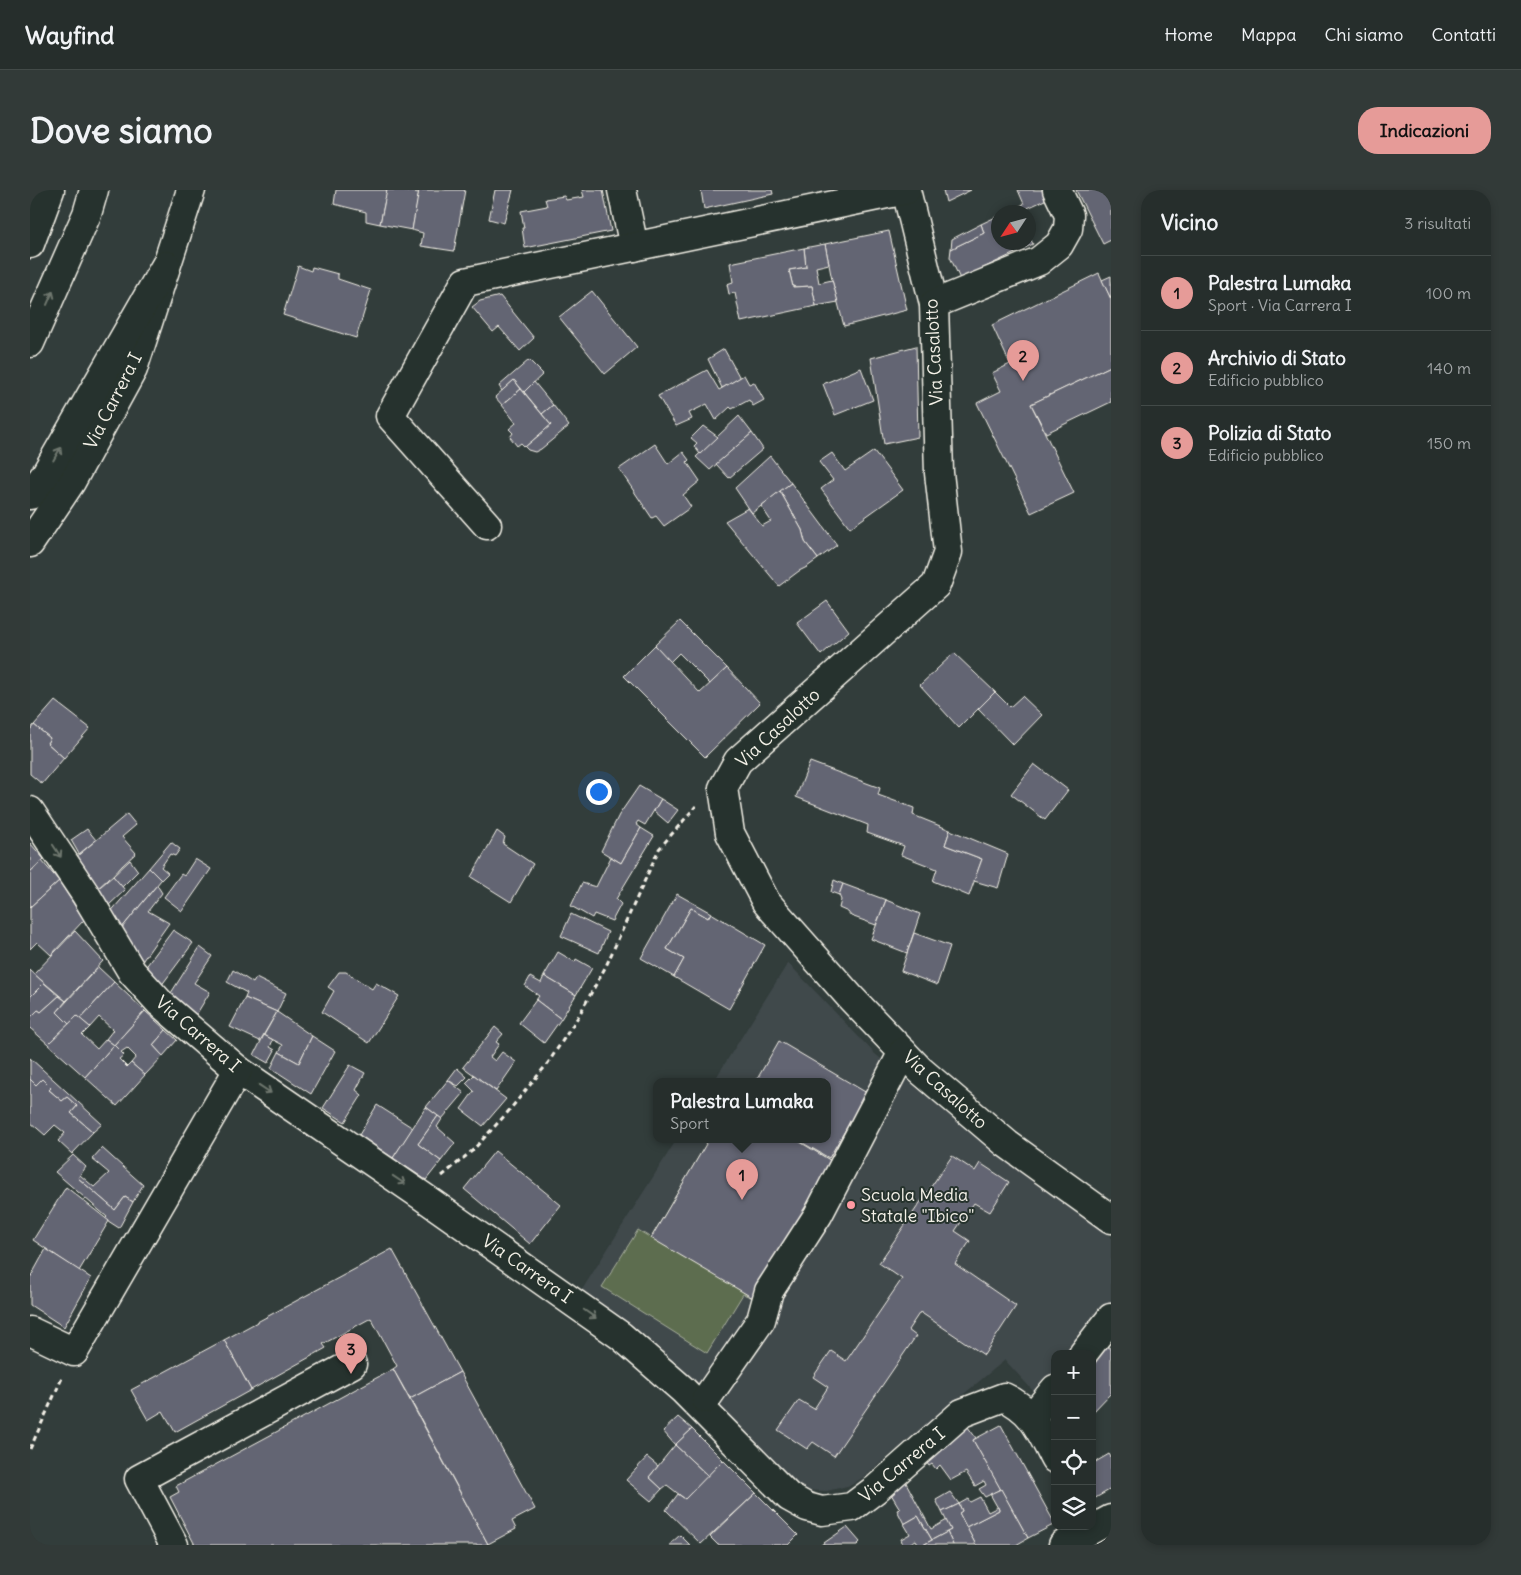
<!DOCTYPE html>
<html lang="it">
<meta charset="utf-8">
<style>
:root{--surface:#262e2c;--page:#323a38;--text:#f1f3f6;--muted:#a4a8a9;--line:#424a48;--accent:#e69b98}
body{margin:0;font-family:Delius,sans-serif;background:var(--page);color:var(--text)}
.controls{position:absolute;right:15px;bottom:15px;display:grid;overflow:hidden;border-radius:10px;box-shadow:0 2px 8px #0003}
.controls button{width:45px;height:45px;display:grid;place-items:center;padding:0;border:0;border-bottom:1px solid var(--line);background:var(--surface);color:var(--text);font:25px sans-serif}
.compass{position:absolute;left:961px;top:15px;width:45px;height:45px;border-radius:50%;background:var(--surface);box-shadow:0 2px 8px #0003;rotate:234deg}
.you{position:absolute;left:568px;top:601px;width:18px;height:18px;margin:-12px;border:4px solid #fff;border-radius:50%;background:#1a73e8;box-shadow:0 0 0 8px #1a73e833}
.badge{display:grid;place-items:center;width:32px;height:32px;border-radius:50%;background:var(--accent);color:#111;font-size:16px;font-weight:700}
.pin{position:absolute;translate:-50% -41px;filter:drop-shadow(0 1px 2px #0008)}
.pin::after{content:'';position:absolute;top:26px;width:18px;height:15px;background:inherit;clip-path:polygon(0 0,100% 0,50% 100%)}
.popup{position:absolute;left:623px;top:888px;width:178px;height:65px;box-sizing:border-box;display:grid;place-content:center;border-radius:10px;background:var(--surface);filter:drop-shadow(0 1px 4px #0005);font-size:16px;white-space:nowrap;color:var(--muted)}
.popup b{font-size:19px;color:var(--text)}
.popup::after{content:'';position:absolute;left:50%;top:100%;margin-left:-10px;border:10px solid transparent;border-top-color:var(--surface)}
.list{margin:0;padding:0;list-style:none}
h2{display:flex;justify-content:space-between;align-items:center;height:65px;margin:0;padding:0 20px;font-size:21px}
h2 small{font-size:16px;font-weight:400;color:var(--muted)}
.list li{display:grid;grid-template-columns:32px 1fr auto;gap:15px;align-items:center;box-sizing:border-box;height:75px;padding:0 20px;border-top:1px solid var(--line)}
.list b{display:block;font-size:19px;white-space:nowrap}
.list p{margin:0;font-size:16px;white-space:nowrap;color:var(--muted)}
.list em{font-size:16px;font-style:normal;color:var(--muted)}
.icon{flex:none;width:28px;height:28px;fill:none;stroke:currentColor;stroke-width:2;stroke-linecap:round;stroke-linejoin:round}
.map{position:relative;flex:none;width:1081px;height:1355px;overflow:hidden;border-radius:20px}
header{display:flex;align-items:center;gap:30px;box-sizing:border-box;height:70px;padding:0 25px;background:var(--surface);border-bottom:1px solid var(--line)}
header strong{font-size:24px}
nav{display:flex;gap:28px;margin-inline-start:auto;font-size:18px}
.intro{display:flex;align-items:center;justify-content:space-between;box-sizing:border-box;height:120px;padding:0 30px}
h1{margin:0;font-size:35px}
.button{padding:12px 22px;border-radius:20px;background:var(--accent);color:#111;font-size:18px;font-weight:700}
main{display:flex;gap:30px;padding:0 30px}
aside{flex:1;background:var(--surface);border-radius:20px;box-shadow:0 2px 8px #0003}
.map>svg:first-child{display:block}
</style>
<header>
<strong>Wayfind</strong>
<nav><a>Home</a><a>Mappa</a><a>Chi siamo</a><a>Contatti</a></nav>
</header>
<div class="intro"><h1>Dove siamo</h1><a class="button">Indicazioni</a></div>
<main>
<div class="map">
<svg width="1081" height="1355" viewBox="0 0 1081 1355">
<rect width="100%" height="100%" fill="#323d3b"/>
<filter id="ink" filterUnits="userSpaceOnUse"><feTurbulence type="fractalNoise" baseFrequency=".02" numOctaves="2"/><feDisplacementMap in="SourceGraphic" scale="10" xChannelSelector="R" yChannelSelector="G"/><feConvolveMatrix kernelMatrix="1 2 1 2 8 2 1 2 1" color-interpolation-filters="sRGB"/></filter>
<g filter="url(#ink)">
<polygon fill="#41494c" points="758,773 845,864 991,983 1081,1047 1081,1123 1042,1164 1025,1164 1025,1182 1005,1203 975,1170 832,1288 821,1295 797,1301 771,1300 550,1103 647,949 797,949 797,891 684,891"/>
<polygon fill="#5d6d50" stroke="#a8af9c" points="679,949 766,949 803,972 723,1108 713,1104 677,1163 572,1097 608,1040 621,1048"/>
<g fill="#646573" stroke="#f4f1e8">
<polygon points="306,0 357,0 350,34 336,31 336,22 304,14"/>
<polygon points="357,0 372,0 389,3 382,40 350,34"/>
<polygon points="389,0 435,0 424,61 391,56 393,43 382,40"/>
<polygon points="465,0 483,0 474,33 459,29"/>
<polygon points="552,0 573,0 581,41 495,58 492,38 494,38 491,21 517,16 515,9 534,6 536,10 554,7"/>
<polygon points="671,0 742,0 743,4 674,19"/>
<polygon points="913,0 941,0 916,12"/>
<polygon points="988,0 1013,0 1017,9 989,22 976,22 994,14"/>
<polygon points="1046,0 1081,0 1081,50 1073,54"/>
<polygon points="968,26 968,52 980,52 985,63 930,89 920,67 921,59 954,43 951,34"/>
<polygon points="951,34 954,43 921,59 922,49"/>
<polygon points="859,41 877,120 814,136 802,90 795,54"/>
<polygon points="998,44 1003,54 985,63 980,52 998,52"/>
<polygon points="795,54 799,74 786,77 789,93 802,90 808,112 786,116 782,96 763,97 759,80 776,77 774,58"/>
<polygon points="774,58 776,77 759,80 763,97 782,96 786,116 711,132 705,103 699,104 697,94 703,92 700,73"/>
<polygon points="268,76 281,81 282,77 308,84 308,89 341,100 326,148 253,125"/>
<polygon points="1069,83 1081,109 1081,176 1001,214 1044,303 1001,323 947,213 971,201 962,183 980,174 962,135"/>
<polygon points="1081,86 1081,109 1072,90"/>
<polygon points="562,101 607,157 575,184 529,127"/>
<polygon points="470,106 504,148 490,161 469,137 463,142 442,117 450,111"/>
<polygon points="886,156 888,247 854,254 841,168"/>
<polygon points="694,159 710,188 692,198 678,169"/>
<polygon points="499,170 513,184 494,202 484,190 472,201 469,196"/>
<polygon points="1081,176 1081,212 1016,243 1001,214"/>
<polygon points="831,178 843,210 805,225 793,194"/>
<polygon points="677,180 689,200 714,185 719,194 724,192 734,210 723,216 719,210 702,219 700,217 686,230 677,214 659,223 662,229 646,236 628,206"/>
<polygon points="484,190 491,199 472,215 465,207"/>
<polygon points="504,192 523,215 512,224 494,202"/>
<polygon points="491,199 521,235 495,257 491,253 487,256 480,247 483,243 479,239 486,233 472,215"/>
<polygon points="523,215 539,236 511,259 505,262 498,260 495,257 521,235 512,224"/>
<polygon points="709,226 722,243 680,280 666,267"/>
<polygon points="673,236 688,247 670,264 664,256 667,253 661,248"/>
<polygon points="722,243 733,259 699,288 686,274"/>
<polygon points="625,254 638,274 653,262 659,270 657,272 670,291 653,305 661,317 634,336 626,326 622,328 589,279"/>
<polygon points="844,261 873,300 820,338 791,299 803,290 789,272 802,263 815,281"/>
<polygon points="740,266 761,293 722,323 705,298"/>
<polygon points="761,293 807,355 788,369 775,352 772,340 750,301"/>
<polygon points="750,301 772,340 775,352 788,369 777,377 769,381 749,396 695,331 718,318 732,336 741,331 731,316"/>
<polygon points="797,411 819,441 791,465 767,433"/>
<polygon points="650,431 697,478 680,494 649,463 640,472 625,455"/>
<polygon points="625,455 670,503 697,478 730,513 675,567 594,486"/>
<polygon points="924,463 965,502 929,538 890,495"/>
<polygon points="965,502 980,517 992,506 1012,525 983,555 948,519"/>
<polygon points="25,511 60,538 34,568 17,553 20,548 4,535"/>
<polygon points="4,535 20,548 17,553 34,568 12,594 0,584 0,540"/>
<polygon points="780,572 850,598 848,605 884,618 883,625 920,640 915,655 952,669 939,706 903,691 907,679 871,665 874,656 837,643 838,635 766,607"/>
<polygon points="1004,574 1038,600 1015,630 981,604"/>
<polygon points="609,596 631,609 615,635 608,631 606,634 611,638 591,673 571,661 589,625"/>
<polygon points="631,609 648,620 638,633 624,621"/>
<polygon points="97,624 106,635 92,647 106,663 65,701 45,668"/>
<polygon points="611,638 624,646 586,709 591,714 582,731 564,724 562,728 541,716 552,693 566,697 581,667 591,673"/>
<polygon points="57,639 66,650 49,664 41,650"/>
<polygon points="920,640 978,664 968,698 944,691 952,669 915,655"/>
<polygon points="467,641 475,647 473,654 503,674 481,712 441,687"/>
<polygon points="141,652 150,659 145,666 140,664 131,677 138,683 131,690 119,678"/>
<polygon points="0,653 14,669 0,682"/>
<polygon points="165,669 181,679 152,721 134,707 151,684 154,686"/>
<polygon points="100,670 108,681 92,697 83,686"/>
<polygon points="12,671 29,691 0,717 0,682"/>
<polygon points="119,678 131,690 87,744 77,726"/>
<polygon points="83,686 95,700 78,716 65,701"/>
<polygon points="804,690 813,694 809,705 801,702"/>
<polygon points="29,691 54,730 21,765 7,752 0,759 0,717"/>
<polygon points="813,694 856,710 846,735 821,726 818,722 809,718 811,710 809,705"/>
<polygon points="127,695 132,703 118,721 139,733 106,780 87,744"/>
<polygon points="647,704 681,723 678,728 661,718 637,759 654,769 644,787 611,768"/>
<polygon points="856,710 890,724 877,763 841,749"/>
<polygon points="661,718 678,728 681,723 735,755 699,819 644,787 654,769 637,759"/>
<polygon points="541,724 578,742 569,763 531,746"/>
<polygon points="143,740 163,753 128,800 109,786"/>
<polygon points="45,741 73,771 36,811 4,784"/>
<polygon points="884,743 920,756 907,795 871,781"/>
<polygon points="170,757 182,766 164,793 180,802 163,830 136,811"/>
<polygon points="528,762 545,772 546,769 562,778 546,805 514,786"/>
<polygon points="68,777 84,792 50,829 47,826 39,834 27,822"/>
<polygon points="0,780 14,793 0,807"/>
<polygon points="203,780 223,793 226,788 256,803 247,822 215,808 217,803 197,792"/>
<polygon points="309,782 316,782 342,799 346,793 369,806 339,853 292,822 304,801 298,797"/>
<polygon points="514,786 546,805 531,829 506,810 509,806 495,796 500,787 511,793"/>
<polygon points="84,792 115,821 84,855 76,849 83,840 69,827 60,837 50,829"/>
<polygon points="14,793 29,806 11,822 8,820 0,828 0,807"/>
<polygon points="29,806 36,811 27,822 39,834 18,854 0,838 0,828 8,820 11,822"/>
<polygon points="215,808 247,822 230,851 200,837"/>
<polygon points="506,810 531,829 514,853 489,833"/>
<polygon points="115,821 136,840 123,855 133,866 115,885 101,873 106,867 97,858 91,862 84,855"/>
<polygon points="247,822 282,846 269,873 249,862 253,855 234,845"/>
<polygon points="47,826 60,837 52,845 67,859 76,849 84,855 55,887 18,854"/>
<polygon points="465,837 473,844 466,852 469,854 460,867 465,871 472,862 486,872 466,901 433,877"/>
<polygon points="136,840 147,850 133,866 123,855"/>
<polygon points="234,845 243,850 240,857 245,860 238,873 224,865"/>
<polygon points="282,846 305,861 281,904 241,878 249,862 269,873"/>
<polygon points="749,851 837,903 799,968 766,949 797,949 797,891 726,891"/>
<polygon points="84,855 94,865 89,869 97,877 101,873 115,885 87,916 55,887"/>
<polygon points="0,868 72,934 63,942 41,923 47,916 37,907 32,911 19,900 21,898 12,889 6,895 0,889"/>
<polygon points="320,875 335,883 326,900 332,905 315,932 293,918"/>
<polygon points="427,878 437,887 428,896 418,890"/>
<polygon points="444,885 476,909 453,936 431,919 444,901 436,893"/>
<polygon points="0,889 6,895 12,889 21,898 19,900 32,911 37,907 47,916 41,923 63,942 42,964 28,951 35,943 25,935 15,945 0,932"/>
<polygon points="418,890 434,903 412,929 396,917"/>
<polygon points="347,915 383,938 363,968 329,945"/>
<polygon points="396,917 408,926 388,954 411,971 396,990 363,968"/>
<polygon points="408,926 412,929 407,937 425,953 411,971 388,954"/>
<polygon points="679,949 765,949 803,972 723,1108 621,1048"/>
<polygon points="72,958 113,995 103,1012 95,1007 85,1020 48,988 50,985 64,997 79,983 62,969"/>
<polygon points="465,961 531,1015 500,1054 434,999"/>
<polygon points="43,965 56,977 48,988 85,1020 95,1007 103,1012 89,1038 75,1029 77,1027 25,982"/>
<polygon points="922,966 945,981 950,973 979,992 960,1022 944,1013 925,1041 940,1051 925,1074 986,1116 954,1165 890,1122 878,1140 886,1146 804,1266 783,1252 777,1259 748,1240 769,1210 784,1219 798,1197 783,1187 801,1161 816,1171 872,1089 849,1073"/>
<polygon points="36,997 79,1031 49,1081 3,1050"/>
<polygon points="16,1059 61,1088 34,1137 0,1115 0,1088"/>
<polygon points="362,1059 430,1182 380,1209 363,1179 367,1176 341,1128 293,1154 296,1158 221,1200 194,1150"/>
<polygon points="194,1150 221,1200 145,1242 133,1221 118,1230 101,1200"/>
<polygon points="1077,1156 1081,1159 1081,1203 1062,1223 1062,1174"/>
<polygon points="363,1179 458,1354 455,1355 165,1355 140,1307 149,1302 146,1296"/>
<polygon points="430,1182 505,1319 482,1331 486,1339 458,1354 380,1209"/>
<polygon points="648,1227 662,1239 645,1255 633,1241"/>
<polygon points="935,1233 946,1248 943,1250 971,1299 955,1307 949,1299 956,1295 954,1291 945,1296 936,1282 921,1290 910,1275 906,1279 902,1274 899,1276 892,1266"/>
<polygon points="971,1235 1025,1334 998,1348 943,1250"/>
<polygon points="662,1239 693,1270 678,1286 645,1255"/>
<polygon points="645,1255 678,1286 655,1309 637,1295 632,1299 619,1287"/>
<polygon points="1079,1264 1081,1267 1081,1299 1062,1310 1062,1274"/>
<polygon points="617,1267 628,1276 619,1287 632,1299 621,1311 596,1290"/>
<polygon points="693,1270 726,1303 671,1354 636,1320 648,1304 655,1309"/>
<polygon points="874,1289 901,1339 917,1330 921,1340 902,1350 888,1326 874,1334 867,1320 870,1319 861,1304"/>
<polygon points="971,1299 998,1348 986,1355 946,1355 936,1337 969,1320 960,1304"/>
<polygon points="920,1302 929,1314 912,1322 906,1310"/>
<polygon points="726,1303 768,1345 758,1355 688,1355 680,1347"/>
<polygon points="950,1307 958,1322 968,1317 969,1320 936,1337 929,1323 932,1321 929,1314 938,1309 940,1312"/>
<polygon points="929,1314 932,1321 929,1323 946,1355 923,1355 917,1342 921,1340 912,1322"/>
<polygon points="888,1326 902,1350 893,1355 889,1355 886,1350 877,1355 873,1355 871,1349 880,1344 874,1334"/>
<polygon points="817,1337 830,1352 827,1355 791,1355"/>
<polygon points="917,1342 923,1355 893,1355 902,1350"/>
<polygon points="650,1345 660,1355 639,1355"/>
</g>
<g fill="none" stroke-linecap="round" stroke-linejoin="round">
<defs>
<g id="minor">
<polyline points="592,0 604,57"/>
<polyline points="876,0 904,114 909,283 918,362 906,395 708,571 693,598 700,643 736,712 821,808 890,880 977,954 1081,1029"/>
<polyline points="904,114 1009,71 1029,55 1038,39 1039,25 1027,0"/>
<polyline points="457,335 360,226 435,92 876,0"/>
<polyline points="0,353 41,292 103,179 161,0"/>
<path d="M0 621 56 705 102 782 130 813 208 880 392 1006 591 1146 653 1200 759 1307 777 1317 792 1321 822 1317 846 1299 932 1223 974 1207C1004 1221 1010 1241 1025 1269"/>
<polyline points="0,1141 44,1162 208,880"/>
<polyline points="1053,1164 1081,1128"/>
<polyline points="676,1209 731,1130 739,1101 788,1025 873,862"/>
<polyline points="1002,1227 1025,1199"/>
<polyline points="144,1355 109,1289 322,1174"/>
<polyline points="1033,1355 1081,1329"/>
</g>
<g id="highway">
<polyline points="0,54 20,0"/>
<polyline points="0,153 57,24 64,0"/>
<polyline points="0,305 15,285 136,75"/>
</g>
</defs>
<use href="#minor" stroke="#f4f1e8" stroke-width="31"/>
<use href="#highway" stroke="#f4f1e8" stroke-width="31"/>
<g stroke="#f4f1e8" stroke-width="3" stroke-dasharray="5 4" stroke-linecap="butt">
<polyline points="412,986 442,961 477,923 518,873 548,827 576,776 629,659 666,616"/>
<polyline points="0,1259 32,1188"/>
</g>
<use href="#minor" stroke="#26332d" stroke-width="28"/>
<use href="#highway" stroke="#26332d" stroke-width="28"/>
</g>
<defs><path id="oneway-shaft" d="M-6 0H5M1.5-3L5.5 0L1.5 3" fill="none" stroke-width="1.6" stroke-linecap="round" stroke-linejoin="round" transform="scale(1.25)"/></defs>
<g stroke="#6e766e">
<use href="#oneway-shaft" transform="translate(20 108) rotate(-66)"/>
<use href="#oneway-shaft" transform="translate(27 264) rotate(-60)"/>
<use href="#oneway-shaft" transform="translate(27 661) rotate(57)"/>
<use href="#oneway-shaft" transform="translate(235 899) rotate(34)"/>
<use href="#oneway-shaft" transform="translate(369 990) rotate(34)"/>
<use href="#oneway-shaft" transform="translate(560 1124) rotate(35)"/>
</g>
</g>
<circle fill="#ff9aa2" stroke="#26332d" stroke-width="2" cx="821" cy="1015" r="5"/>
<g text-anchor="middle" stroke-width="4" stroke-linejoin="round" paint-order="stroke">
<g font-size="18" fill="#f4f1e8" stroke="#26332d">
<text transform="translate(904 162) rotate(-93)" y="6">Via Casalotto</text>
<text transform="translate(83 211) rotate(-63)" y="6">Via Carrera I</text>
<text transform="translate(748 538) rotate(-43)" y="6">Via Casalotto</text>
<text transform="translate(168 844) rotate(41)" y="6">Via Carrera I</text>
<text transform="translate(915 900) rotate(42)" y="6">Via Casalotto</text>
<text transform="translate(497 1079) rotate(35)" y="6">Via Carrera I</text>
<text transform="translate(872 1275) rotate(-40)" y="6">Via Carrera I</text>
</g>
<g font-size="18" fill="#f4f1e8" stroke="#26332d" text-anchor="start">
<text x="831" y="1011">Scuola Media<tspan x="831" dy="21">Statale "Ibico"</tspan></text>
</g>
</g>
</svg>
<div class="controls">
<button>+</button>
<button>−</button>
<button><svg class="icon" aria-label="locate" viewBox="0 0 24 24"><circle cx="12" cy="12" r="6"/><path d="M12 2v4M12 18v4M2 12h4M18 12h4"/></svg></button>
<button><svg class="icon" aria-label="layers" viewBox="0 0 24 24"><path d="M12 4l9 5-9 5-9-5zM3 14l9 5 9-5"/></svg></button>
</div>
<svg class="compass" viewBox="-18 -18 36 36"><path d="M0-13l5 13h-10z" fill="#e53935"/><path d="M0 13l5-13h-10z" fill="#a4a8a9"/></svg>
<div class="you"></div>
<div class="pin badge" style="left:712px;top:1010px">1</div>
<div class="popup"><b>Palestra Lumaka</b>Sport</div>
<div class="pin badge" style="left:993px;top:191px">2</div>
<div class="pin badge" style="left:321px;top:1184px">3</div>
</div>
<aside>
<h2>Vicino<small>3 risultati</small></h2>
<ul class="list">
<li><span class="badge">1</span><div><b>Palestra Lumaka</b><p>Sport · Via Carrera I</p></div><em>100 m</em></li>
<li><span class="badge">2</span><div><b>Archivio di Stato</b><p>Edificio pubblico</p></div><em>140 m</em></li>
<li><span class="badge">3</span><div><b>Polizia di Stato</b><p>Edificio pubblico</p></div><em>150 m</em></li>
</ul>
</aside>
</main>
